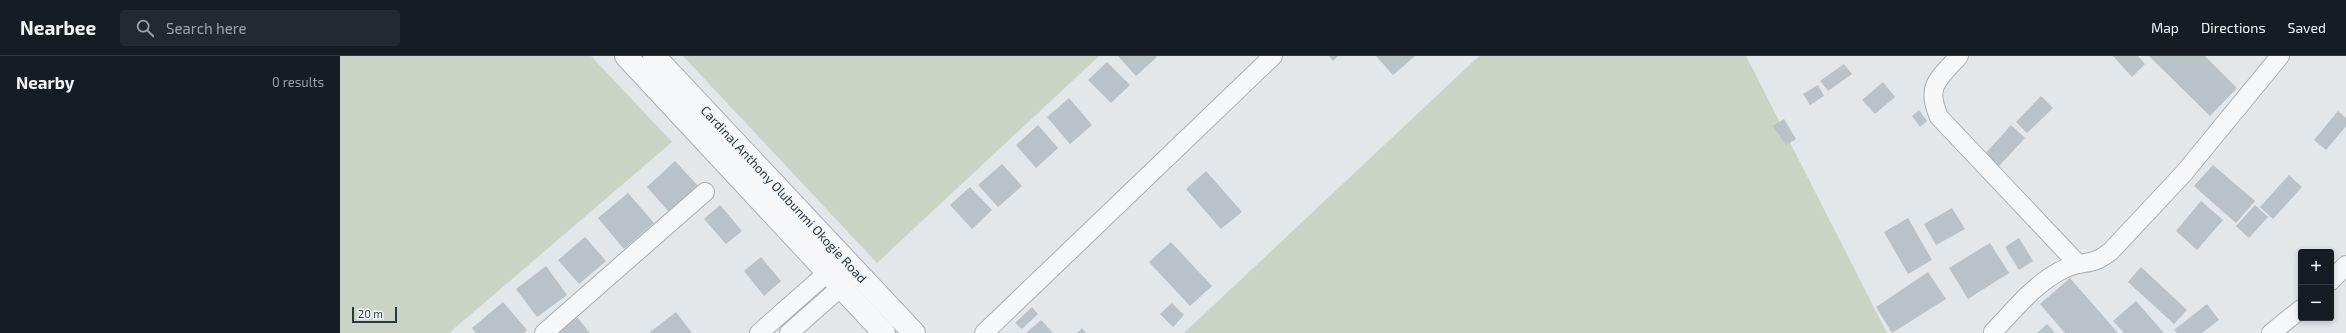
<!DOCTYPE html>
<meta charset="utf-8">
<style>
:root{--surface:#171b24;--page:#242831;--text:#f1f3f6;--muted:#9ea1a6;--line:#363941}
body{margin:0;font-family:"Exo 2",sans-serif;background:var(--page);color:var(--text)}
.controls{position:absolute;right:12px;bottom:12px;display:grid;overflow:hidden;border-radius:4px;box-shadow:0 2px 6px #0003}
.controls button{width:36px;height:36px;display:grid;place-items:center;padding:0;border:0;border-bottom:1px solid var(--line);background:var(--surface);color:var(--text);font:20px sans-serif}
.scale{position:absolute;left:12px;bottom:10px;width:45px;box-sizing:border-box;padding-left:4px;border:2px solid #2b3741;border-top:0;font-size:11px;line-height:14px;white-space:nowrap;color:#2b3741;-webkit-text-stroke:3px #f2f5f7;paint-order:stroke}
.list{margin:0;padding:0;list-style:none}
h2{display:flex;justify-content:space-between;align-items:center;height:52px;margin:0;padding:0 16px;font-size:17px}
h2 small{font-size:13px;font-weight:400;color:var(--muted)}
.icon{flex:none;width:22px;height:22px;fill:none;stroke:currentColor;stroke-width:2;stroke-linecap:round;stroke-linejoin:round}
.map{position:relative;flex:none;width:2006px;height:277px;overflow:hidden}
header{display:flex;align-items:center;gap:24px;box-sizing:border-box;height:56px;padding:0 20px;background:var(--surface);border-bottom:1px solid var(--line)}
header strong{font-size:19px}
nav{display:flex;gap:22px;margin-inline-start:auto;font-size:14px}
.search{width:280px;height:36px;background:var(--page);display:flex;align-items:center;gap:10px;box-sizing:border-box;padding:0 14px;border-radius:4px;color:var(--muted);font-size:15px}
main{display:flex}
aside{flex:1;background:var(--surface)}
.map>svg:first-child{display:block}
</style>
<header>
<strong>Nearbee</strong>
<div class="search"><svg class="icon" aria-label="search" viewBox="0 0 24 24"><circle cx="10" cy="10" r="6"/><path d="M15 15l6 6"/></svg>Search here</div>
<nav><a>Map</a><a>Directions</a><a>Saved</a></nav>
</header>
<main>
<aside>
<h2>Nearby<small>0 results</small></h2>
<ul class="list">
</ul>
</aside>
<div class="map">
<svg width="2006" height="277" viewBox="0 0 2006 277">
<rect width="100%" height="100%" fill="#e3e7ea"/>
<g fill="#cad3c4">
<polygon points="0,0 251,0 332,86 109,277 0,277"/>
<polygon points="343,0 759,0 537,207"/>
<polygon points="1139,0 1406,0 1547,277 844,277"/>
</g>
<g fill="#bac1c7">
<polygon points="778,0 815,0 817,1 796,20"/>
<polygon points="989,0 998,0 993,5"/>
<polygon points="1036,0 1075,0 1053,19"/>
<polygon points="1773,0 1798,0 1805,8 1792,21"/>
<polygon points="1809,0 1865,0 1897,32 1870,60"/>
<polygon points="767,6 790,29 771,47 748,24"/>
<polygon points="1504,8 1512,18 1488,35 1480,25"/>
<polygon points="1543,26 1555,41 1535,58 1522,44"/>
<polygon points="1478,29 1484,40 1470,49 1463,38"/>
<polygon points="1701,40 1713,52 1687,77 1676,66"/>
<polygon points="729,42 752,69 730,88 707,61"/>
<polygon points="1579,54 1587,65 1580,71 1572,60"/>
<polygon points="1998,55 2006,62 2006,70 1986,94 1974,84"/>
<polygon points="1444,63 1456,83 1446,89 1433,70"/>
<polygon points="698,69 718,92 696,112 676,89"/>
<polygon points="1671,69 1685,82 1659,110 1645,98"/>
<polygon points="335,105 359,131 330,157 307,131"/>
<polygon points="662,108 682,130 658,151 638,129"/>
<polygon points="1873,109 1915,145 1896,167 1854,130"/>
<polygon points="866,115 902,156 881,173 846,133"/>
<polygon points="1949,119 1962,131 1933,163 1920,151"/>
<polygon points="630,131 652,154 632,173 610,149"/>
<polygon points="288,137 314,167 284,193 258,162"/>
<polygon points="1861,145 1883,164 1857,194 1836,175"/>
<polygon points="380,149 402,175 386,188 364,163"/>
<polygon points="1915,149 1928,161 1909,182 1896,170"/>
<polygon points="1612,152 1625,173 1596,189 1584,168"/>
<polygon points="1568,162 1592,204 1568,218 1544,176"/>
<polygon points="245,181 266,205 239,228 218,204"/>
<polygon points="1679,182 1693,205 1679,214 1665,191"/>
<polygon points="831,186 872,230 850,250 809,206"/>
<polygon points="1650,187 1669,217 1628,243 1609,212"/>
<polygon points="421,201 441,225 424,240 404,215"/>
<polygon points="206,210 227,239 197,261 176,233"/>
<polygon points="1801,211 1847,254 1834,268 1788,226"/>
<polygon points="1588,216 1606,243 1552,277 1536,251"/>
<polygon points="1730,222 1778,277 1725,277 1700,248"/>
<polygon points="1796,245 1824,277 1784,277 1773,265"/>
<polygon points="163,246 187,274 184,277 136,277 132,272"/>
<polygon points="832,247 844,259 833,271 820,258"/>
<polygon points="1867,248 1879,264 1862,277 1837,277 1834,274"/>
<polygon points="692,251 698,258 682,273 675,267"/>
<polygon points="336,256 352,277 311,277 310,276"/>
<polygon points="236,260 250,277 216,277"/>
<polygon points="701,264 713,277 686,277"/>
<polygon points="1707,268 1715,277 1697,277"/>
<polygon points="742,272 746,277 737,277"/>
</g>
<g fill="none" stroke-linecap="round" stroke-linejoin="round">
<defs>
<g id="minor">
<path d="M1619 0C1599 23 1585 29 1599 61L1738 208"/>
<polyline points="1991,225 2006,209"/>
<path d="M1653 276C1674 254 1696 226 1724 213 1744 203 1750 212 1771 195L1844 117 1940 0"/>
<polyline points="204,277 365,136"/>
<polyline points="419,277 487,217"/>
<polyline points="449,277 501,231"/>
<polyline points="644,277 933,0"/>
<polyline points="1931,277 1961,253"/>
</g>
<g id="tertiary">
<polyline points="286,0 544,277"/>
<polyline points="314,0 574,277"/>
</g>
</defs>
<use href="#minor" stroke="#a8afb4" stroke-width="20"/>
<use href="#tertiary" stroke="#a8afb4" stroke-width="24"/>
<use href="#minor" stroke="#f5f7f8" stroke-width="18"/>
<use href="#tertiary" stroke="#f5f7f8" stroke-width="22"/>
</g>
<g text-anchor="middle" stroke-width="3" stroke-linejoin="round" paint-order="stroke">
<g font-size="13" fill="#2b3741" stroke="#f2f5f7">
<text transform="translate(444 138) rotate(47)" y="5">Cardinal Anthony Olubunmi Okogie Road</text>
</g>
</g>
</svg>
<div class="controls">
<button>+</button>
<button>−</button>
</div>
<div class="scale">20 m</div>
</div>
</main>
